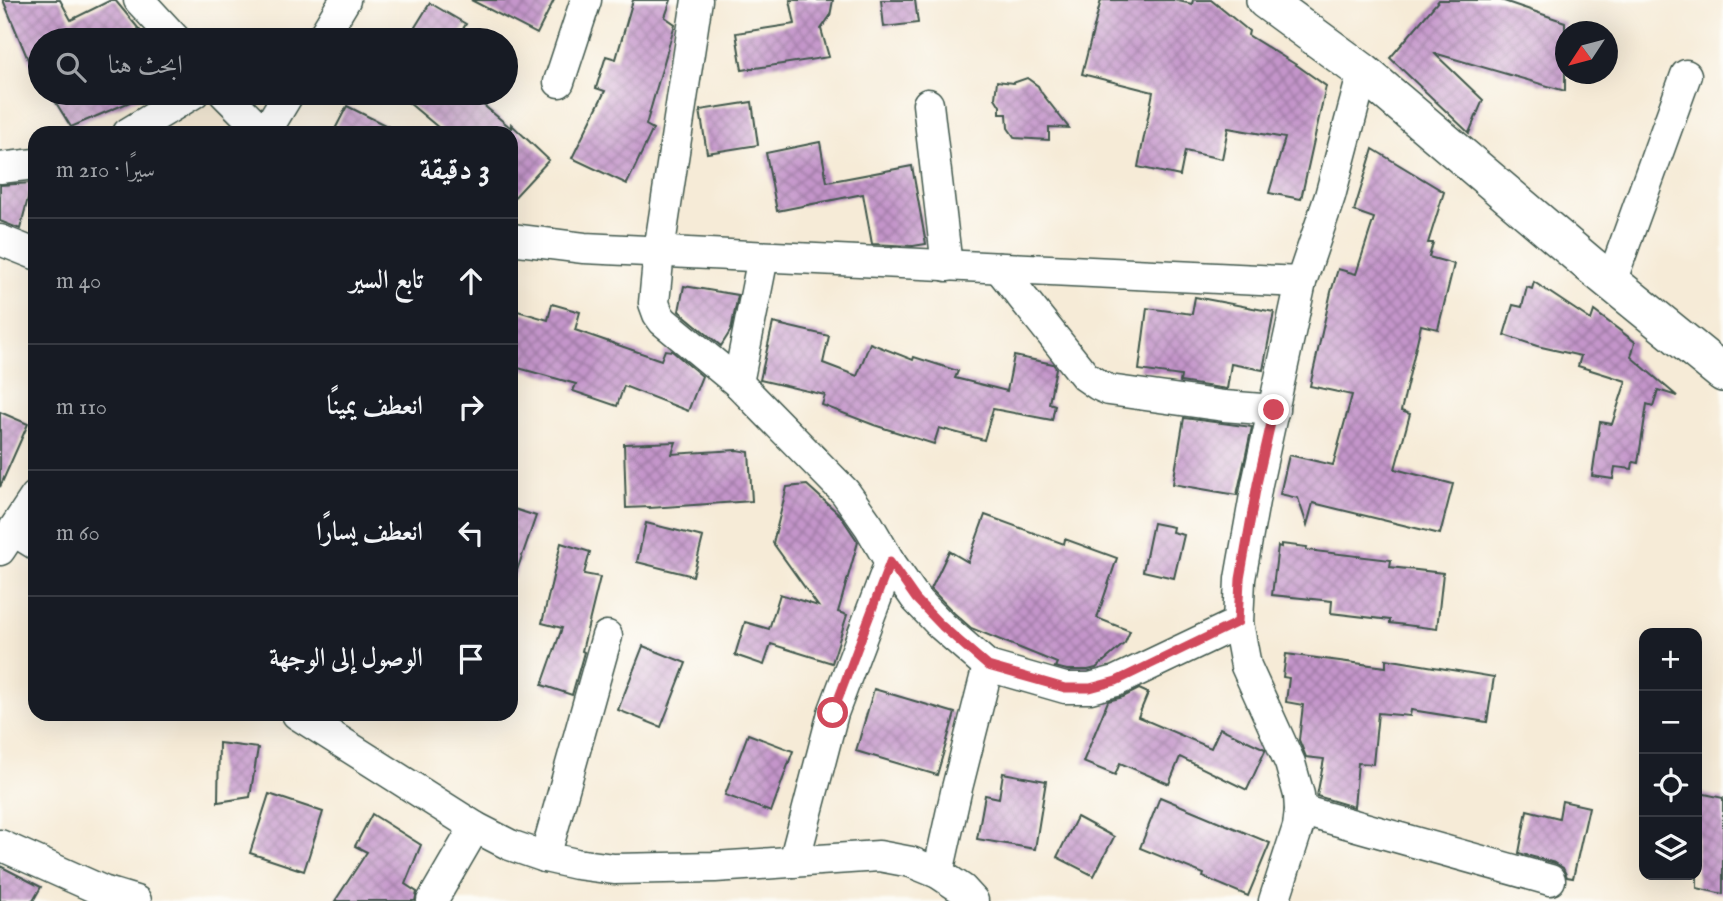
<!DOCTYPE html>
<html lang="ar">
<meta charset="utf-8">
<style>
:root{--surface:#171b24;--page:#242831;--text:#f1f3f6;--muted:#9ea1a6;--line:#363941}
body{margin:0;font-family:"IM FELL English",Amiri,serif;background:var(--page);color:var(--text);direction:rtl}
.controls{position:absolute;right:21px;bottom:21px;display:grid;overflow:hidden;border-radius:14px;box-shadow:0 7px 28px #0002}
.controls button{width:63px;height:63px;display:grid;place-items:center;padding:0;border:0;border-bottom:2px solid var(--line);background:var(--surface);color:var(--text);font:35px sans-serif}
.compass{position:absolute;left:1555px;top:21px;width:63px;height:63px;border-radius:50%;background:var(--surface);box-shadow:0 7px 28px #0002;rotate:234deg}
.stop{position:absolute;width:21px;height:21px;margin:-16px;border:5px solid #d1495b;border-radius:50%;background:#fff}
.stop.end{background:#d1495b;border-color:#fff;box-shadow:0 2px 7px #0008}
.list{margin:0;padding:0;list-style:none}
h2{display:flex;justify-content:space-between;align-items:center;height:91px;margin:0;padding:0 28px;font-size:30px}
h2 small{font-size:23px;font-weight:400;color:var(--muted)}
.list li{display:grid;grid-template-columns:46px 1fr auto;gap:21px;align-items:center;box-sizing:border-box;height:126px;padding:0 28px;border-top:2px solid var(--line)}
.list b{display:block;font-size:26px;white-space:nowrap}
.list em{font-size:23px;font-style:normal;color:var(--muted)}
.icon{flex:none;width:38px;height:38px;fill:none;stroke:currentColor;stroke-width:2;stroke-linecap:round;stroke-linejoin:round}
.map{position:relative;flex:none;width:1723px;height:901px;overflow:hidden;direction:ltr}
.search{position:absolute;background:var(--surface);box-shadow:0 7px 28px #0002;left:28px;top:28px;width:490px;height:77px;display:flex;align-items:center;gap:18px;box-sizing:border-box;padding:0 24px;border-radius:38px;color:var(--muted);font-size:26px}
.panel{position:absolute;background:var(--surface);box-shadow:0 7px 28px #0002;left:28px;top:126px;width:490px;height:595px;border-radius:21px;direction:rtl}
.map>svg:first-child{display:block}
</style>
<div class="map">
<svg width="1723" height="901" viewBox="0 0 1723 901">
<defs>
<pattern id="building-cross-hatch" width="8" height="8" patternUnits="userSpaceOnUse" patternTransform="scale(1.75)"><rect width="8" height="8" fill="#c495ca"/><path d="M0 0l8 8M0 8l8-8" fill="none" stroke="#9f7ba5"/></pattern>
</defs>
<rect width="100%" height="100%" fill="#fdfcf7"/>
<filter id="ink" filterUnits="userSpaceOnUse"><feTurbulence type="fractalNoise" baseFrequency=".0143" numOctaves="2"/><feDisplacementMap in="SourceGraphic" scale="14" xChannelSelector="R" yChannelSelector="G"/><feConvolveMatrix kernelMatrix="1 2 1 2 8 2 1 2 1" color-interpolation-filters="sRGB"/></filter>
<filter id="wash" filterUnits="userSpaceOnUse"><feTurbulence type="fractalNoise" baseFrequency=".00686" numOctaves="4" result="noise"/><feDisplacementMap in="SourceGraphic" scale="28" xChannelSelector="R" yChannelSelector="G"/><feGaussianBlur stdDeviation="1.57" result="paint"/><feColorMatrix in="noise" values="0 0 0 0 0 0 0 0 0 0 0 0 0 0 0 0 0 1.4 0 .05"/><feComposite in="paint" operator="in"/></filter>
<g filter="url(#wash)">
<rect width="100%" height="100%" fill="#f6ebd7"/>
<g id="blocks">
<g fill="url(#building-cross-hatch)">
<polygon points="3,0 60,0 71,20 111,0 115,0 148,40 40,40 40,88"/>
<polygon points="471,0 554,0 537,34"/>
<polygon points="633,0 671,0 665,17 675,24 646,125 653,129 627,184 572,158 605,91 596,88 606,56 616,59"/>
<polygon points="790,0 833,0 830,16 821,29 829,57 742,70 736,33 795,24"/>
<polygon points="881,0 915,0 918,23 884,27"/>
<polygon points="1101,0 1174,0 1192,4 1193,0 1211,0 1249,31 1248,35 1298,66 1326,86 1301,199 1269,193 1285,138 1228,128 1222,159 1185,151 1180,176 1138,167 1153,92 1082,74"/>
<polygon points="1439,0 1501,0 1565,22 1565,91 1434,53 1483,100 1469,133 1390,58"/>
<polygon points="430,3 466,24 456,40 407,40"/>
<polygon points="1027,78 1038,86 1041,92 1069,128 1049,127 1049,140 1015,138 1008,128 1007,114 1000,114 1000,106 995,98 997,81 1013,83"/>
<polygon points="50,93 151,93 71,127"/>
<polygon points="397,93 469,93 511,128 511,124 549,160 511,201 511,133 445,133"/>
<polygon points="752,102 758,145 707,153 700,110"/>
<polygon points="347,106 401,133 333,133"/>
<polygon points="820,142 827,182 912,166 926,244 913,246 872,244 863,194 777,211 766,153"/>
<polygon points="1373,149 1444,192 1428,243 1433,243 1429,257 1454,264 1438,329 1421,325 1401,411 1410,414 1395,469 1453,484 1440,534 1313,503 1307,525 1298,498 1280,494 1289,455 1333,465 1352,395 1310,386 1331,292 1338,269 1356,274 1374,218 1354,211"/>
<polygon points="32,183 20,229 0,221 0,185"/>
<polygon points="1534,282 1591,320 1594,311 1635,342 1631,357 1677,396 1658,390 1653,406 1647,404 1638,463 1633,462 1632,469 1615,467 1613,479 1592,476 1600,422 1612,424 1626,381 1578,366 1581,356 1537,346 1504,335 1513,305 1522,307 1527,287 1532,289"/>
<polygon points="684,286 738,295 731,330 721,346 679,311"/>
<polygon points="1195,297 1274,312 1263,370 1231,364 1227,389 1180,382 1181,376 1139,370 1147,308 1192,314"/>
<polygon points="552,304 580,312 575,330 661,360 665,350 672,351 702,376 688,411 624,386 617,406 573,391 576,384 511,366 511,309 548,320"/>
<polygon points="773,323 829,336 823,363 857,376 870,343 913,360 914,357 958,371 955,378 1007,391 1014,356 1053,364 1056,368 1049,403 1055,405 1052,420 993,409 984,440 939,428 934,444 874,425 822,405 825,395 760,380"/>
<polygon points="0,412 28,424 0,487"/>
<polygon points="1184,418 1252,427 1237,495 1173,484"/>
<polygon points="676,442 672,454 737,450 749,452 752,501 650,508 650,507 626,508 624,444"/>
<polygon points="807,485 840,515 858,542 838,612 847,615 832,663 771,644 764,665 735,655 745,622 769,629 780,594 818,606 773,543 787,487"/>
<polygon points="511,508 536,516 514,579 511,579"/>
<polygon points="985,515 1064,544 1065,539 1117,558 1097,618 1130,631 1125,643 1096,668 1088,670 1067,670 1055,667 1057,663 971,628 954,613 931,589 949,551 968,562"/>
<polygon points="646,523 703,537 693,576 637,562"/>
<polygon points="1153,523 1173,527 1172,532 1184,535 1174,578 1143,571"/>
<polygon points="561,543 590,552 584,574 600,577 582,651 584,652 572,695 542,685 562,628 542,623"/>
<polygon points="1281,544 1307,547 1306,550 1391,560 1390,567 1443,573 1437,629 1390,623 1390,620 1331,613 1332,601 1272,595 1278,546 1281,547"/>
<polygon points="643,646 686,663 661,727 618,710"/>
<polygon points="1286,654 1386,667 1386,659 1494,677 1487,722 1411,710 1410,716 1378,713 1373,764 1358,763 1354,807 1317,796 1324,759 1306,757 1299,740 1303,705 1286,702 1289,678 1283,677"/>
<polygon points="874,689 955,713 937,775 856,751"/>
<polygon points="1139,689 1148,693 1138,717 1211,748 1220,728 1265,749 1265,751 1247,790 1180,757 1169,784 1120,763 1115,775 1083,762 1108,701 1123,697"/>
<polygon points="748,734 793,751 771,812 725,795"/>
<polygon points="219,743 258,748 250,797 218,802"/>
<polygon points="1003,773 1046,781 1035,849 977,839 985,795 999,798"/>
<polygon points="1700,793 1723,798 1723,894 1697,888 1697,810"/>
<polygon points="269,794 323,812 304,871 250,853"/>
<polygon points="1160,797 1270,843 1248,896 1203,877 1204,874 1140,848"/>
<polygon points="1562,801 1589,807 1573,878 1567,877 1563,868 1555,863 1519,853 1527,810 1559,818"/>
<polygon points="372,814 421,845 405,884 417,892 415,901 335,901 367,852 355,846"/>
<polygon points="1077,817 1114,837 1094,876 1057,857"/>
<polygon points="0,866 41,887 33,901 0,901"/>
</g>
</g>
</g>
<g filter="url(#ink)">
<use href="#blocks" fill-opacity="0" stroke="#3f574c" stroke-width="2"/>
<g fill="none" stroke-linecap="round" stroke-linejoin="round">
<defs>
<g id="minor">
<polyline points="139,0 176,40"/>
<polyline points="697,0 659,251 654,303 658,314 663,321 738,383 845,492 869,526 890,562 916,599 942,626 988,666 956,792 938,873"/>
<polyline points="321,40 345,0"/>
<polyline points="559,82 586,0"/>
<polyline points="224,93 264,133"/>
<polyline points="928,104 947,266"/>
<polyline points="128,133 194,93"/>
<polyline points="265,133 289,93"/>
<polyline points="0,168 35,164"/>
<polyline points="511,239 584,248 1301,282"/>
<polyline points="0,240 35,254"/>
<polyline points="999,268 1085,376 1098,385 1109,390 1224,406 1274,410"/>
<polyline points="1611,282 1686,75"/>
<polyline points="738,383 763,257"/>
<polyline points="14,531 35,544"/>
<polyline points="0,550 35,497"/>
<polyline points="988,666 1065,688 1090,688 1116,681 1238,623"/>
<polyline points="297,714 475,827 510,845 545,857 576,864 614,869 715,867 879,856 911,862 938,873 962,889 973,901"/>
<polyline points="1300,810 1550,880"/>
<polyline points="0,845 103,891 136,901"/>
<polyline points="545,857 607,636"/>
<polyline points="794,862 833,713 890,562"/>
<polyline points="432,901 475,827"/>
<polyline points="1274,901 1298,827 1300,810 1299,795 1290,763 1246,666 1238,623 1240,579 1257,484 1301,282 1330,196 1363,72"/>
</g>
<polyline id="major" points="1265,0 1363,72 1589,264 1723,373"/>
</defs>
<use href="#minor" stroke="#3f574c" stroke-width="33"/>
<use href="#major" stroke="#3f574c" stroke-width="40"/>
<use href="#minor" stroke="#fff" stroke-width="30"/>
<use href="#major" stroke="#fff" stroke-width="37"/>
</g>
</g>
<g fill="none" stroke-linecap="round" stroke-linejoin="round" filter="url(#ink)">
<polyline stroke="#d1495b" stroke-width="9" points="833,713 890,562 916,599 942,626 988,666 1065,688 1090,688 1116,681 1238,622 1240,579 1257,484 1274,410"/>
</g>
</svg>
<div class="controls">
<button>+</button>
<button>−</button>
<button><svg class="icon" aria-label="locate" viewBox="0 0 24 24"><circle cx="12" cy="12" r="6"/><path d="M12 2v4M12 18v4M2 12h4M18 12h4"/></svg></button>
<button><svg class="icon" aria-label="layers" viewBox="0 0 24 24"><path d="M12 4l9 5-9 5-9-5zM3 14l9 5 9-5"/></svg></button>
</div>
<svg class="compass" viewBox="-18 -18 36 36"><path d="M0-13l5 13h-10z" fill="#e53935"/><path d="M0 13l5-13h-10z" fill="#9ea1a6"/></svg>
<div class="stop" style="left:833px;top:713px"></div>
<div class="stop end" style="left:1274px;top:410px"></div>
<div class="search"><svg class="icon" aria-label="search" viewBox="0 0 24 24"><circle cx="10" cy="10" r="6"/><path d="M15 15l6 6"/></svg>ابحث هنا</div>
<section class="panel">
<h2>3 دقيقة<small>سيرًا · 210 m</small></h2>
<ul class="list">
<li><svg class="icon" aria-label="ahead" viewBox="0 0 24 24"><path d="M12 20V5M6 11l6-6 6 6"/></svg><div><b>تابع السير</b></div><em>40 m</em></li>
<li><svg class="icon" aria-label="right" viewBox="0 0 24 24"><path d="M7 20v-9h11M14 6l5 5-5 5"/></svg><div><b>انعطف يمينًا</b></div><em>110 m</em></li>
<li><svg class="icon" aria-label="left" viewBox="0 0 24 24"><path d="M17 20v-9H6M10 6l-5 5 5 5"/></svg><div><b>انعطف يسارًا</b></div><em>60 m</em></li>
<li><svg class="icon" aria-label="arrive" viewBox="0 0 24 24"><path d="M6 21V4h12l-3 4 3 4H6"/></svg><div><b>الوصول إلى الوجهة</b></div></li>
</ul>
</section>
</div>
